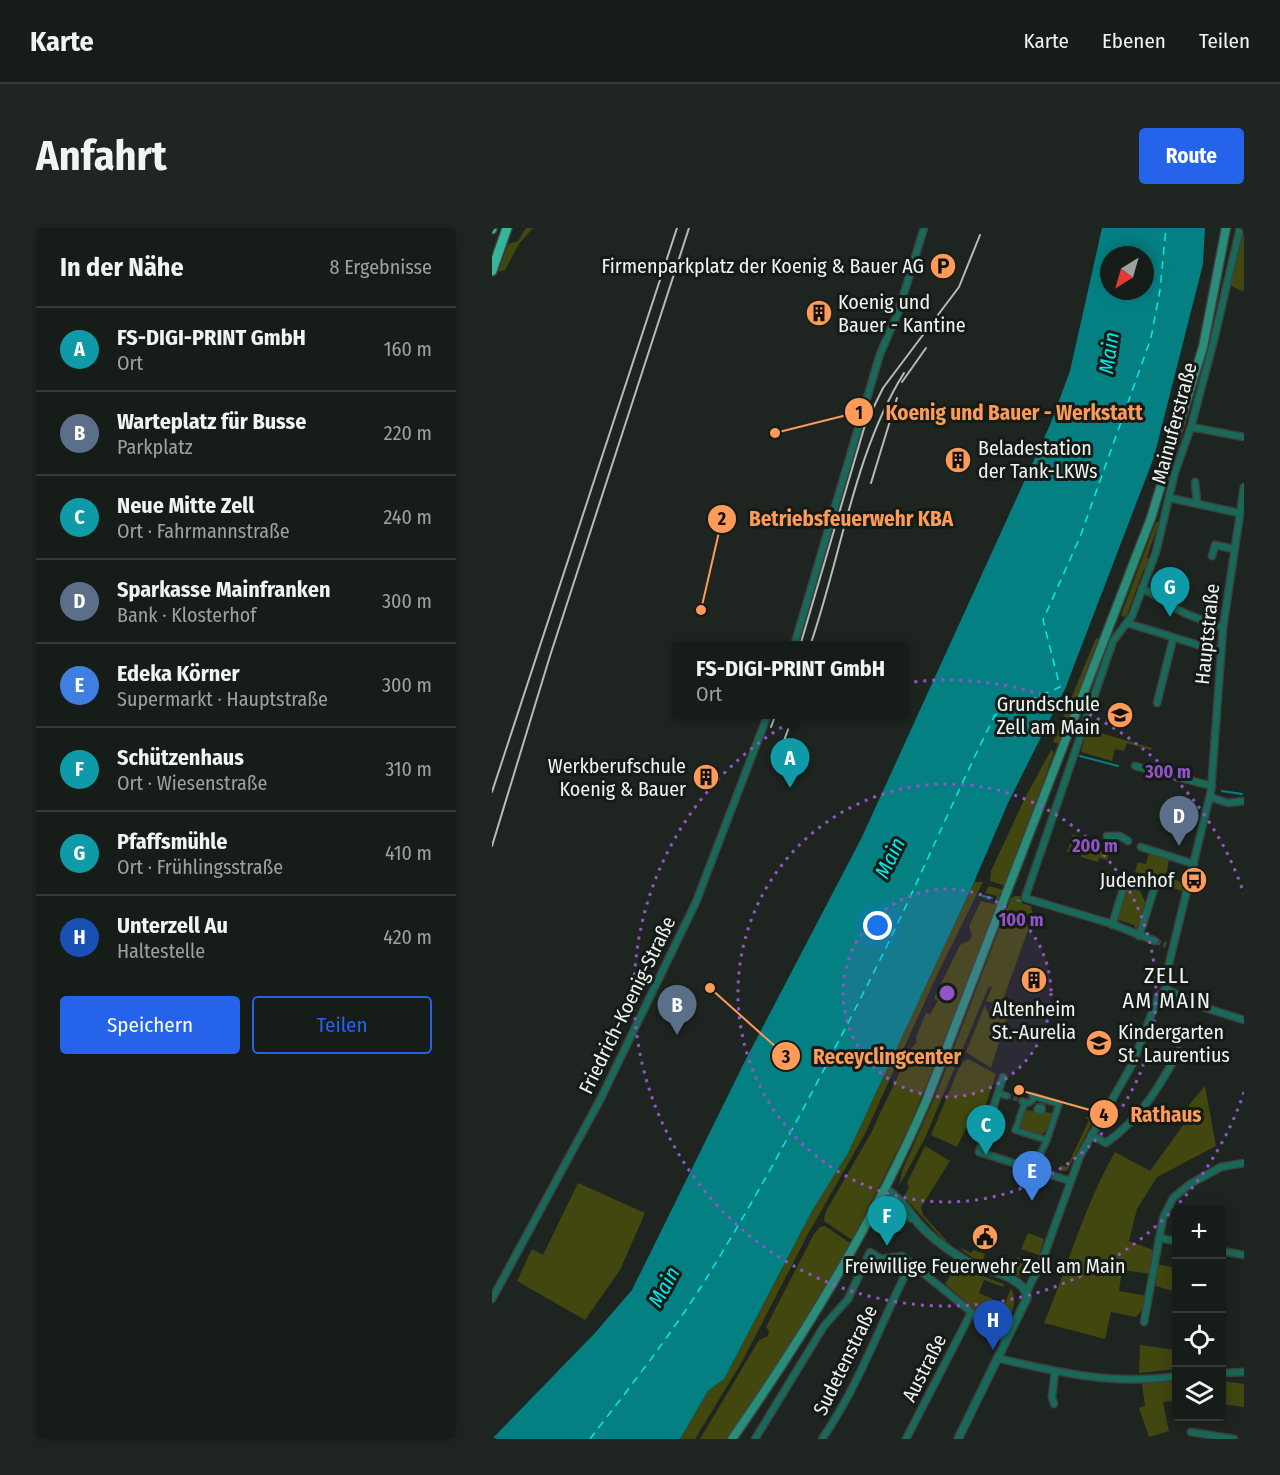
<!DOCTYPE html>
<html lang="de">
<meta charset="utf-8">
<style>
:root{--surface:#161c18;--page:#1f2521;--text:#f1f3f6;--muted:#9ea1a2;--line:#353a37;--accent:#2563eb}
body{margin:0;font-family:"Fira Sans Condensed",sans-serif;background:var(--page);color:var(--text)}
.controls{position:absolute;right:18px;bottom:18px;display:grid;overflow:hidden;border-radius:6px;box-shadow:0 3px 15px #0003}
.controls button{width:54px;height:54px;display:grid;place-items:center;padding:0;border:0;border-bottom:2px solid var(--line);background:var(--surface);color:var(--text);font:30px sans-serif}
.compass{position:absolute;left:608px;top:18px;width:54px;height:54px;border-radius:50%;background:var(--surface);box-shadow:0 3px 15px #0003;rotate:217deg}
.you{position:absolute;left:386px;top:698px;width:21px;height:21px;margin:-15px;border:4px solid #fff;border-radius:50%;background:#1a73e8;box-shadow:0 0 0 9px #1a73e833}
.badge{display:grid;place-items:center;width:39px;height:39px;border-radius:50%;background:var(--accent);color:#fff;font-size:20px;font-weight:700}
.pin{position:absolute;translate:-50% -50px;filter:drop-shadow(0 2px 3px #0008)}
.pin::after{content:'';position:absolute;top:32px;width:21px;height:18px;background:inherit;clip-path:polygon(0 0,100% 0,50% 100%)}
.popup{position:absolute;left:180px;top:413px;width:237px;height:78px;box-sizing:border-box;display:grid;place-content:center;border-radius:6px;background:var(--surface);filter:drop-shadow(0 2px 4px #0005);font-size:20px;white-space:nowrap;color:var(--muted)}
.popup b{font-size:22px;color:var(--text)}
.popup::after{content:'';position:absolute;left:50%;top:100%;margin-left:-12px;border:12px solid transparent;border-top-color:var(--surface)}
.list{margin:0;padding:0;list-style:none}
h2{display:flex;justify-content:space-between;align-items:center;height:78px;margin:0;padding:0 24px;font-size:26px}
h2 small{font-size:20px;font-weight:400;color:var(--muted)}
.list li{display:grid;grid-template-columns:39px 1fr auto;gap:18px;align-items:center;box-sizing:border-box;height:84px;padding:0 24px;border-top:2px solid var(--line)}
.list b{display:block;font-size:22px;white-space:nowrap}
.list p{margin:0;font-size:20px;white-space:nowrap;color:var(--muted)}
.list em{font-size:20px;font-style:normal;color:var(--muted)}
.actions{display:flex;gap:12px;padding:18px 24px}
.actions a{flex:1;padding:14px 0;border:2px solid var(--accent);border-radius:6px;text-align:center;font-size:21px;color:var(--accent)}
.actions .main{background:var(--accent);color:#fff}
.icon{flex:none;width:33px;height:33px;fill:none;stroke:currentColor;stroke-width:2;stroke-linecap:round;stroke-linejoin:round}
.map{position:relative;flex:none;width:752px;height:1211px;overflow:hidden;border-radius:6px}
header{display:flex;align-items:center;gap:36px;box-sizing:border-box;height:84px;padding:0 30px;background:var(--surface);border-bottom:2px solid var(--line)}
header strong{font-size:28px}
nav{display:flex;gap:33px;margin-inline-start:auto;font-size:21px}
.intro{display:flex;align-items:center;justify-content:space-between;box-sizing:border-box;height:144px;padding:0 36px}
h1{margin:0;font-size:42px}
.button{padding:15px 27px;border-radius:6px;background:var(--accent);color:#fff;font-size:21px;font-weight:700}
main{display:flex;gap:36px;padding:0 36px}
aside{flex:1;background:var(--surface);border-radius:6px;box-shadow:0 3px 15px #0003}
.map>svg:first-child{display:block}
</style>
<header>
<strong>Karte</strong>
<nav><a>Karte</a><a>Ebenen</a><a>Teilen</a></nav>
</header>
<div class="intro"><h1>Anfahrt</h1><a class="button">Route</a></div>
<main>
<aside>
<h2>In der Nähe<small>8 Ergebnisse</small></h2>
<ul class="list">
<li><span class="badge" style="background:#0f9aa8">A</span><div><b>FS-DIGI-PRINT GmbH</b><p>Ort</p></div><em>160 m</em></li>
<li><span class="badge" style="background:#5c6f8a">B</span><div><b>Warteplatz für Busse</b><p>Parkplatz</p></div><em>220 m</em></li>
<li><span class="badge" style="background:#0f9aa8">C</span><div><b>Neue Mitte Zell</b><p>Ort · Fahrmannstraße</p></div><em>240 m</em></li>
<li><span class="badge" style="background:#5c6f8a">D</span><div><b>Sparkasse Mainfranken</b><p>Bank · Klosterhof</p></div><em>300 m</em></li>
<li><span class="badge" style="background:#3f7fe0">E</span><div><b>Edeka Körner</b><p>Supermarkt · Hauptstraße</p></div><em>300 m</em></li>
<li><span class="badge" style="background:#0f9aa8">F</span><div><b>Schützenhaus</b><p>Ort · Wiesenstraße</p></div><em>310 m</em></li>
<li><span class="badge" style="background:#0f9aa8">G</span><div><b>Pfaffsmühle</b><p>Ort · Frühlingsstraße</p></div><em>410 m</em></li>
<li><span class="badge" style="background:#1a4fb4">H</span><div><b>Unterzell Au</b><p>Haltestelle</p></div><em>420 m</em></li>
</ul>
<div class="actions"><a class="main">Speichern</a><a>Teilen</a></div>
</aside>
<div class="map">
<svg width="752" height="1211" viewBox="0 0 752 1211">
<rect width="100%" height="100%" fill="#1e2520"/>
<g fill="#41470f">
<polygon points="34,0 41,0 27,16 13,42 6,44 16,16 26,13"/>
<polygon points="752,4 752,59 751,64 738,57"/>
<polygon points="664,294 667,294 655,329 659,333 651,343 635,387 632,389 629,387"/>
<polygon points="604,410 608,411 568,516 561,514"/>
<polygon points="595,501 660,520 659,522 635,515 632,523 623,521 620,533 589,524"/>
<polygon points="559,522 562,524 514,658 498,653 499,643 532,572"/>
<polygon points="581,606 619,622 615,632 607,630 606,634 589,629 589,625 575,624"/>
<polygon points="657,625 677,632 674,648 691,655 690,663 654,652 656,648 643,644 646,634 654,636"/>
<polygon points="482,654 491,654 445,747 374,904 316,1006 251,1132 203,1211 188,1211 216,1163 232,1151 320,983 356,925"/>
<polygon points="497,658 512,662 418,897 360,1012 332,993 333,985 379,905 418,822 425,814 424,809 434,785 438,786 446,773 442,770 468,717 478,712 480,707 477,698 489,673 502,676 505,668 493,665"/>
<polygon points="634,659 648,663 654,676 644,704 642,697 627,692 627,698 622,697"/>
<polygon points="523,668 528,668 530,675 539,678 541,688 512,769 513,772 521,771 499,840 474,824 493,777 498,790 501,789 499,778 512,781 513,777 507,774 504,776 494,773 500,759 497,758 433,910 407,958 410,943 447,859 519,670"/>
<polygon points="476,831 504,846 485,903 474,900 465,919 439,907 467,840 471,834"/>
<path d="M713 858 724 918 665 949 645 981 637 1013 661 1022 659 1046 630 1042 627 1063 656 1068 655 1076 644 1089 619 1084 613 1111 552 1095C576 1038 592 978 623 924L658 943 697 889V877Z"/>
<polygon points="532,882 561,885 553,904 549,907 529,901 527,897"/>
<polygon points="592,889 597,890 600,895 575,943 569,943 569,937 575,939 597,892"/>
<polygon points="433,918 458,933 429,979 431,987 454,1012 453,1014 412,969 417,959 415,955"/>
<polygon points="86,955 153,985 128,1042 93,1092 25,1053 40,1021 51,1027"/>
<polygon points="333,998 358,1015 356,1021 310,1099 235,1211 208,1211 267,1112 276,1108 277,1103 274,1099 322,1006 328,999"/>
<polygon points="536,1005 552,1011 547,1027 529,1021"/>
<path d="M467 1019 479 1025 481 1022 493 1026 491 1033 521 1043 526 1029 544 1036 538 1047C523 1053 476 1030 467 1019Z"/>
<polygon points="665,1036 684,1040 684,1064 664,1058"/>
<path d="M464 1038 512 1056 511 1059 492 1052 487 1065 501 1071 497 1082 508 1087 519 1060C527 1077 518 1089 509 1103L453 1056Z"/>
<polygon points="648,1117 684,1122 684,1141 647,1145"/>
<polygon points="684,1153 684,1173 671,1174 677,1203 657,1209 647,1180 653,1178 650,1156"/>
<polygon points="730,1153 752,1156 752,1179 730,1176"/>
</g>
<path fill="#048083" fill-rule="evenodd" d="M610 0H713L711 36 662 229 573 461 516 575 482 654 356 925 320 983 232 1151 216 1163 188 1211H0L102 1106 140 1062 253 833 370 609 558 197 578 143ZM617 27H653V63H617Z"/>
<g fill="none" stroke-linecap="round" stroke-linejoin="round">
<g stroke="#048083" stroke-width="2">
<polyline points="588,528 626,538"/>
<polyline points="730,563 750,566"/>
<polyline points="491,668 500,670"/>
<polyline points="525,672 528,673"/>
</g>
<path stroke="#00ebef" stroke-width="1.5" stroke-dasharray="8 6" stroke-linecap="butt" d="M98 1211C140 1156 184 1101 220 1041 278 947 329 848 379 750 423 663 460 573 503 487L568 459 551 392 588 309 659 110 668 62 674 0"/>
<polyline stroke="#3e4440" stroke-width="4.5" stroke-dasharray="4.5 2" stroke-linecap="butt" points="515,868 530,873"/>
<polyline stroke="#3e4440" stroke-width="6" stroke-dasharray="6 3" stroke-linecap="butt" points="663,713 674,717"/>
<defs>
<g id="pedestrian">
<polyline points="506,865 515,868"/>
<polyline points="540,868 567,876 555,912 541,941"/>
<polyline points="530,873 537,875 544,869"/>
<polygon points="546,879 550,879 550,883 545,882"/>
<polyline points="527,891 533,874"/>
<polyline points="527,893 523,902 555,912"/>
</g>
<g id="minor">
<polyline points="699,199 752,209"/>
<polyline points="703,254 705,274"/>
<polyline points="678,270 747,285"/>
<polyline points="720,328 723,317 742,321"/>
<polyline points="650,360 692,385 731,400"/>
<polyline points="635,395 729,424"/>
<polyline points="302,418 388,126 406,85 432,0"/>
<polyline points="665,475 681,411"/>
<polyline points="643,538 720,558"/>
<polyline points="718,569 736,575 752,573"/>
<polyline points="615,608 628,608 636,613"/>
<polyline points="649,619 702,636"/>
<polyline points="612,648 633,655 620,697"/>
<polyline points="647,708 664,655"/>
<polyline points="663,713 617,695 533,670 621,413 640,388 664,324 683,244 699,199 722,112 748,0"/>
<polyline points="674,761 714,780 752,792"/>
<polyline points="511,849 487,924 578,953"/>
<path d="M599 907 614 915C649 890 667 859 687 823"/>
<polyline points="667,1010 684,1013"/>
<polyline points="730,1023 752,1027"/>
<polyline points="535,1063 550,1033 588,928 641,835 666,769 674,761 674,748 719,563 731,400 752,259"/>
<polyline points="0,1071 109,870 204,674 276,486"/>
<polyline points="652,1094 671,990 681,970 698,956 729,939 752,935"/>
<path d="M505 1130C563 1144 625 1158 684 1148"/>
<polyline points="730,1145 752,1144"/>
<polyline points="562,1176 560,1169 563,1143"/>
<polyline points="699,1204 742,1211"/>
<polyline points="263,1211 332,1098 356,1071 378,1024 389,1031 410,1028 514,1112"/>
<path d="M330 1211C368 1156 389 1094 419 1035"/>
<polyline points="414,1211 479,1085"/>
</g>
<g id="tertiary">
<path d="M394 961C408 970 416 982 426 995 440 1011 456 1022 474 1033 491 1042 534 1048 535 1070L466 1211"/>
<polyline points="389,970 419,990"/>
<polyline points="375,996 392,987 412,985"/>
</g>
<path id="secondary" d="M240 1211C315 1103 383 992 435 871L659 290 711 119 734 0"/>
<g id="trunk">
<polyline points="0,1 0,0"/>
<polyline points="0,43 15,0"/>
</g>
</defs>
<use href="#pedestrian" stroke="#3c423d" stroke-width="8"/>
<use href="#minor" stroke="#3c423d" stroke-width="9"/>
<use href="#tertiary" stroke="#3c423d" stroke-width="10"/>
<use href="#secondary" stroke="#3c423d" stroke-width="11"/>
<use href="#trunk" stroke="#3c423d" stroke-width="12"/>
<use href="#pedestrian" stroke="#19695a" stroke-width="4.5"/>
<use href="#minor" stroke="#19695a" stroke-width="6"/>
<use href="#tertiary" stroke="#19695a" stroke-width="7"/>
<use href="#secondary" stroke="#298d79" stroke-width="8"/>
<use href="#trunk" stroke="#36b49c" stroke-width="9"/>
<g stroke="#b6bbb7" stroke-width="2">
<polyline points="410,154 434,120"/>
<polyline points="379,255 405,170"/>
<polyline points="308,418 373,197 391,160 467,59 488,7"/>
<path d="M318 418C349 329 362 225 412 145"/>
<polyline points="279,499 284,486"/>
<polyline points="288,523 302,486"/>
<polyline points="0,564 185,0"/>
<polyline points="0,618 58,428 197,0"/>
</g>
</g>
<circle cx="455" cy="765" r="104" fill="#9354c9" fill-opacity=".12"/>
<g fill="none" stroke="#9354c9" stroke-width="3" stroke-dasharray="3 6">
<circle cx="455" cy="765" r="104"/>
<circle cx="455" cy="765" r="209"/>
<path d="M752 864A313 313 0 1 1 752 666"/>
</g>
<defs>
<symbol id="parking-disc" viewBox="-11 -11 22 22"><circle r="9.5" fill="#fe9b58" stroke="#151b17"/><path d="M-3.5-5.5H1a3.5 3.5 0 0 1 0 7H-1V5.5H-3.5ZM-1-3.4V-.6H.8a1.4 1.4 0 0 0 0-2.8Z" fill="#111"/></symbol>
<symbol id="building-disc" viewBox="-11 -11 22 22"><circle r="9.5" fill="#fe9b58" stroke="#151b17"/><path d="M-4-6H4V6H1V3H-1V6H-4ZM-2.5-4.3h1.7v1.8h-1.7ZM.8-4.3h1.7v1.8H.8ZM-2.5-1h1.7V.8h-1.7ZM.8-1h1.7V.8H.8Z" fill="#111"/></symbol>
<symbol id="school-disc" viewBox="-11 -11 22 22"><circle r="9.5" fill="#fe9b58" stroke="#151b17"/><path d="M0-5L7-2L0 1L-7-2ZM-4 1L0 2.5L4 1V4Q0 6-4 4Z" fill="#111"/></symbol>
<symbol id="bus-disc" viewBox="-11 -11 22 22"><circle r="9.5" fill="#fe9b58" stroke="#151b17"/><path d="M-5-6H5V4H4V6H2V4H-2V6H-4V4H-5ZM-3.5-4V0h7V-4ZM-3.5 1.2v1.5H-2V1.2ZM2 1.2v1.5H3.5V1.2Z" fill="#111"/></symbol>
<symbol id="civic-disc" viewBox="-11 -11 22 22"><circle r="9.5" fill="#fe9b58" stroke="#151b17"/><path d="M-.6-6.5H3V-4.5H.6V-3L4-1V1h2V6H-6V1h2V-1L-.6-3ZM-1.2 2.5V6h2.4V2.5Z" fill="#111"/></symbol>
</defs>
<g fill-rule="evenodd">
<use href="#parking-disc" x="436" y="23" width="30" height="30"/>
<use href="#building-disc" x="312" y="70" width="30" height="30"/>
<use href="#building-disc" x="451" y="217" width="30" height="30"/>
<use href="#school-disc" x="613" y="472" width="30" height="30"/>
<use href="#building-disc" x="199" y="534" width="30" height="30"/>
<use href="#bus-disc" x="687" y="637" width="30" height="30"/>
<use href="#building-disc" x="527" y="737" width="30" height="30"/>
<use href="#school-disc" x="592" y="800" width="30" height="30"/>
<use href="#civic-disc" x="478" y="994" width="30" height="30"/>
</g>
<g text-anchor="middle" stroke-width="6" stroke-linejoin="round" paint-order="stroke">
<g font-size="20" fill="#f1f5f2" stroke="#151b17" text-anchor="end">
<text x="432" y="45">Firmenparkplatz der Koenig &amp; Bauer AG</text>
<text x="346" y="81" text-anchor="start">Koenig und<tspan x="346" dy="23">Bauer - Kantine</tspan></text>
<text x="486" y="227" text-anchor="start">Beladestation<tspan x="486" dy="23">der Tank-LKWs</tspan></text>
<text x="608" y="483">Grundschule<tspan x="608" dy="23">Zell am Main</tspan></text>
<text x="194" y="545">Werkberufschule<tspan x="194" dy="23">Koenig &amp; Bauer</tspan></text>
<text x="682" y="659">Judenhof</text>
<text x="542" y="788" text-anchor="middle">Altenheim<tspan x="542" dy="23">St.-Aurelia</tspan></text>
<text x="626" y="811" text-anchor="start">Kindergarten<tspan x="626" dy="23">St. Laurentius</tspan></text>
<text x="493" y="1045" text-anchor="middle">Freiwillige Feuerwehr Zell am Main</text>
</g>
<g font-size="20" fill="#f1f5f2" stroke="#151b17">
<text transform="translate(682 195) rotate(-75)" y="7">Mainuferstraße</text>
<text transform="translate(715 406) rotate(-84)" y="7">Hauptstraße</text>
<text transform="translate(135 777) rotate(-64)" y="7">Friedrich-Koenig-Straße</text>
<text transform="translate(353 1132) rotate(-64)" y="7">Sudetenstraße</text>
<text transform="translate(432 1140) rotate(-63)" y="7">Austraße</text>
</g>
<g font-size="21" font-style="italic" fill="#00ebef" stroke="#151b17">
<text transform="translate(617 125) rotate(-82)" y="7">Main</text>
<text transform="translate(398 630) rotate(-64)" y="7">Main</text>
<text transform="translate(172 1059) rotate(-61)" y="7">Main</text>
</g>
<g font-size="22" letter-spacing="1.5" fill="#f1f5f2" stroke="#151b17">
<text x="675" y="755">ZELL<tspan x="675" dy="25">AM MAIN</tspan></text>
</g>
</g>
<circle cx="455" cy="765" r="9" fill="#9354c9" stroke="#151b17" stroke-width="3"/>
<g font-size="18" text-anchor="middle" font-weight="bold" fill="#9354c9" stroke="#151b17" stroke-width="6" stroke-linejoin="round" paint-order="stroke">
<text x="676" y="550">300 m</text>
<text x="603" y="624">200 m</text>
<text x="529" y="698">100 m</text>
</g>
<path fill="none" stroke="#fe9b58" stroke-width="2" d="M283 205L367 184M209 382L230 291M218 760L294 828M527 862L612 886"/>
<g fill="#fe9b58" stroke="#151b17" stroke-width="2">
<circle cx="283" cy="205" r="6"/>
<circle cx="209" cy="382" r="6"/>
<circle cx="218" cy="760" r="6"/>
<circle cx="527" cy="862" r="6"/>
<circle cx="367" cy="184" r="15"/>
<circle cx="230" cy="291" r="15"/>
<circle cx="294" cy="828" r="15"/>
<circle cx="612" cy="886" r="15"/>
</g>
<g font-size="18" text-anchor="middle" font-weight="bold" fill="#111">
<text x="367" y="191">1</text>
<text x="230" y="297">2</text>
<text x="294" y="835">3</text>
<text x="612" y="893">4</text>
</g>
<g font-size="21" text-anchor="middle" font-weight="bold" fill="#fe9b58" stroke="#151b17" stroke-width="6" stroke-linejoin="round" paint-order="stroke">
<text x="522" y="192">Koenig und Bauer - Werkstatt</text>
<text x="359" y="298">Betriebsfeuerwehr KBA</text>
<text x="395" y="836">Receyclingcenter</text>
<text x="674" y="894">Rathaus</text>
</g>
</svg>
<div class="controls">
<button>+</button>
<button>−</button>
<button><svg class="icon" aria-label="locate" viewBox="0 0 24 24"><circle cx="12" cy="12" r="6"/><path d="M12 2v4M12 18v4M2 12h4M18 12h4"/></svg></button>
<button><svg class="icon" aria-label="layers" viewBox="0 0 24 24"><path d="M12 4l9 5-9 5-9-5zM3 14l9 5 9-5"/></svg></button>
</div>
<svg class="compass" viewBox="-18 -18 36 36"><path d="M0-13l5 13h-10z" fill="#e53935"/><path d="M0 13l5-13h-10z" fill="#9ea1a2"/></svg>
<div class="you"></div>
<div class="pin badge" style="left:298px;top:560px;background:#0f9aa8">A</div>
<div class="popup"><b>FS-DIGI-PRINT GmbH</b>Ort</div>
<div class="pin badge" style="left:185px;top:807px;background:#5c6f8a">B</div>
<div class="pin badge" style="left:494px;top:927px;background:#0f9aa8">C</div>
<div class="pin badge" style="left:687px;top:618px;background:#5c6f8a">D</div>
<div class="pin badge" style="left:540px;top:973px;background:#3f7fe0">E</div>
<div class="pin badge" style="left:395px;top:1018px;background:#0f9aa8">F</div>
<div class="pin badge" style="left:678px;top:389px;background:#0f9aa8">G</div>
<div class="pin badge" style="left:501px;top:1122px;background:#1a4fb4">H</div>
</div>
</main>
